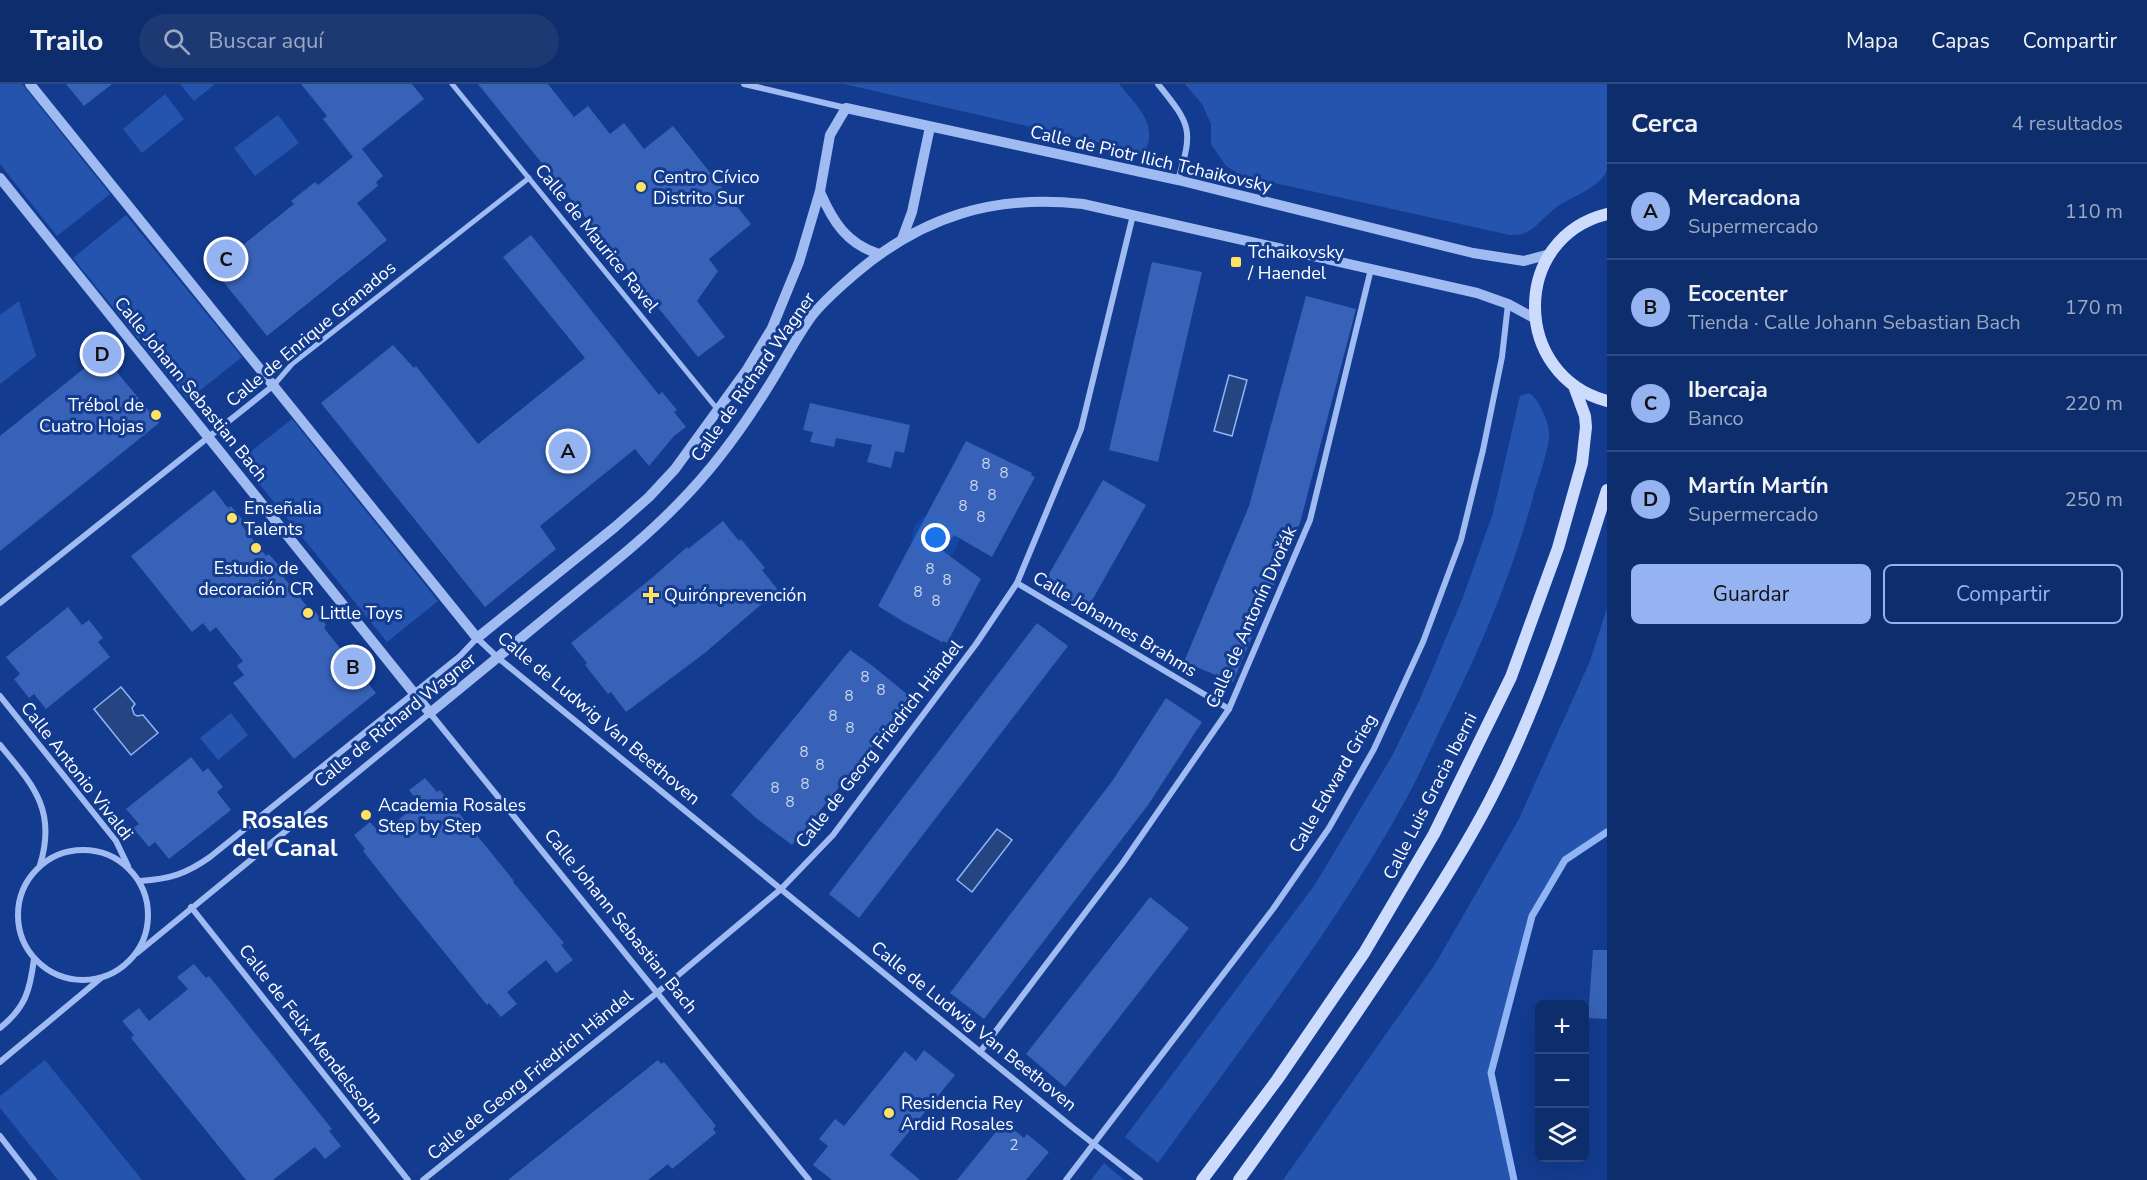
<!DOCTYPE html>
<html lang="es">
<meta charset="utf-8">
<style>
:root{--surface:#0e2d6c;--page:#1c3974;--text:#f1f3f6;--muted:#9ba8c2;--line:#2e497f;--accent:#95b2f1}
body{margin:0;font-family:"Nunito Sans",sans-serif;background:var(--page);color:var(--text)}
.controls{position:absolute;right:18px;bottom:18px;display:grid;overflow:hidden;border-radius:9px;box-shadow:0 6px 24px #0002}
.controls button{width:54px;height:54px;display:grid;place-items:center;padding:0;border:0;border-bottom:2px solid var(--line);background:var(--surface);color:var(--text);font:30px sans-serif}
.you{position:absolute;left:936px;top:454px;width:21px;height:21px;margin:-15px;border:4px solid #fff;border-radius:50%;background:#1a73e8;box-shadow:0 0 0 9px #1a73e833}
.badge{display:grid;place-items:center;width:39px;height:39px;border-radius:50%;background:var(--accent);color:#111;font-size:20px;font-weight:700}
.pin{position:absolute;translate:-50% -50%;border:3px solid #fff;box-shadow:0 2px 6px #0006}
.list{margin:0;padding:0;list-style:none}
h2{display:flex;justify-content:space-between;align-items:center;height:78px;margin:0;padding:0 24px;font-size:26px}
h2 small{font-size:20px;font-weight:400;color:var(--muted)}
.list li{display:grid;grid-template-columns:39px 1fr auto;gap:18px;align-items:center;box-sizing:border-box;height:96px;padding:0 24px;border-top:2px solid var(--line)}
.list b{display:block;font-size:22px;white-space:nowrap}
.list p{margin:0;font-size:20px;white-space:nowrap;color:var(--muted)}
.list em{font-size:20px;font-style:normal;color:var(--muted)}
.actions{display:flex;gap:12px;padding:18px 24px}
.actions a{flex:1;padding:14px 0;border:2px solid var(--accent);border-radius:9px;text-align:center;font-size:21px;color:var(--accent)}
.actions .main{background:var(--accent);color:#111}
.icon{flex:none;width:33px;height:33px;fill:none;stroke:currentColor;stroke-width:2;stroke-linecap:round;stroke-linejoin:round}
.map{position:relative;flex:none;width:1607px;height:1096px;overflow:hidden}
header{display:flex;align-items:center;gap:36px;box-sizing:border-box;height:84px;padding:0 30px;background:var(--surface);border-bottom:2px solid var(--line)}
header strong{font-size:28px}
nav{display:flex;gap:33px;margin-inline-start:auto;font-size:21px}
.search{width:420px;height:54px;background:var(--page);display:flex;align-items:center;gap:15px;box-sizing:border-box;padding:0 21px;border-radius:33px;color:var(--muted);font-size:22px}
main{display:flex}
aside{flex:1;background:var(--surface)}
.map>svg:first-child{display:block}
</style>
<header>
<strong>Trailo</strong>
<div class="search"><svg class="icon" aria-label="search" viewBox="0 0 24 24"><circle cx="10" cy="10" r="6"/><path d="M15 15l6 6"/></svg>Buscar aquí</div>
<nav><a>Mapa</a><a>Capas</a><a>Compartir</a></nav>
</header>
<main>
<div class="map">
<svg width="1607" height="1096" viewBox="0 0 1607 1096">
<rect width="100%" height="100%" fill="#133c90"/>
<g fill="#2554af">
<polygon points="0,0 22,0 110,110 57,152 0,80"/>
<polygon points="180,0 215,0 194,17"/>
<path d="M844 0H1119C1136 21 1160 41 1144 69Z"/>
<path d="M1185 0H1607V86C1600 105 1570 112 1554 125 1545 132 1535 145 1525 149 1520 151 1515 151 1510 151L1243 92 1226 82 1211 60V40L1202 20Z"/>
<polygon points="165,10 184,35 142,69 123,45"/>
<polygon points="278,31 299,59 255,92 234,64"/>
<polygon points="126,131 242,273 188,316 73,174"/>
<polygon points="19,217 36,272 0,300 0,231"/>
<path d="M1529 309C1538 314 1548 336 1549 347 1551 362 1537 397 1533 413 1513 487 1483 558 1449 627 1434 657 1421 688 1405 717 1336 843 1242 962 1158 1079L1125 1053 1314 802 1392 672 1420 615 1462 516 1493 429 1520 312Z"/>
<polygon points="292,335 438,517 387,558 240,376"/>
<polygon points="1607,524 1607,748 1565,776 1532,832 1491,989 1514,1096 1283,1096 1434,882 1519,735 1590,577"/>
<polygon points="231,629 248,651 218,676 200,654"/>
<polygon points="45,976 142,1096 58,1096 0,1024 0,1012"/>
<polygon points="1104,1079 1124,1096 1091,1096"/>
</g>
<g fill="#254482" stroke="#90b4f4" stroke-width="1.5">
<polygon points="1229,291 1247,296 1232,352 1214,347"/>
<polygon points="121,603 135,620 132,624 134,630 137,632 143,631 158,649 131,671 94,625"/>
<polygon points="997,745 1012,756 972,808 957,796"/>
</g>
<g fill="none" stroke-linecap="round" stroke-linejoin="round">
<polyline stroke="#90b4f4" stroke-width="7" points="1514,1096 1491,989 1532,832 1565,776 1607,748"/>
</g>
<g fill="#3762b7">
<polygon points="66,0 112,0 84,22"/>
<polygon points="301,0 412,0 424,15 362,65 383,92 376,98 378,102 357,119 387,156 267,252 213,185 294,120 291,117 315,98 318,101 353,73 323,35 327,32"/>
<polygon points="478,0 548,0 574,33 588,22 610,50 624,39 644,65 673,42 751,140 709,175 718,187 697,217 725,253 698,273"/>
<polygon points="531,151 659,311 662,308 677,326 674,328 686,343 674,352 649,382 635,365 540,442 556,465 485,523 321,319 393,261 414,284 416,282 478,360 585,274 503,173"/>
<polygon points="1152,178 1202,188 1158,378 1109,366"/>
<polygon points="1306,212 1356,225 1300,439 1233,598 1184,578 1249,422"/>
<polygon points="102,270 159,339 0,467 0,352"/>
<polygon points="810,319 910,341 904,369 895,367 891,384 867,378 872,361 836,354 834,363 810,358 813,348 803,346"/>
<polygon points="966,357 1032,389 1031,391 1035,393 992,473 954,451 943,467 981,495 947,559 943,557 942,558 904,538 878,522"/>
<polygon points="1103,396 1146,421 1086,527 1042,502"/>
<polygon points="214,406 228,424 231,422 246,440 243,443 266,472 269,470 285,489 282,491 309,525 311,523 326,541 324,544 347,573 350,571 365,590 362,592 376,609 294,675 233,599 244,591 237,582 243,577 216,543 210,548 203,539 192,548 131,472"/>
<polygon points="723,437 739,457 741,455 765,484 762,486 778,506 706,568 626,628 611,608 608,610 585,581 587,579 571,559 653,493 687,463 688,465"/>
<polygon points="68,523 82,541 89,536 103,554 98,558 110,573 46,625 34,610 29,614 14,595 20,590 6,573"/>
<polygon points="1037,539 1068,562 859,834 829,810"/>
<polygon points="850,566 874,583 908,611 907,613 911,615 792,761 756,734 731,711"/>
<polygon points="1166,614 1202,638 1148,721 984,935 950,909 1113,696"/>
<polygon points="191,673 203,688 208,684 223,703 217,708 231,726 169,775 155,758 149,763 133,744 139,740 126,725"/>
<polygon points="425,694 437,708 440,706 514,797 513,798 564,859 561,861 573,876 556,889 546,876 507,908 517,920 501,933 489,919 487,921 400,814 363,767 365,765 354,751 370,738 381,750 419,719 409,706"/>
<polygon points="1150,813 1189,844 1065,1003 1026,970"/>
<polygon points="1593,866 1607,866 1607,935 1588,934"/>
<polygon points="194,880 206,894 209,892 332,1045 329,1047 341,1062 325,1075 315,1063 273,1096 246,1096 131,954 134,951 122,937 139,924 149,937 188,905 177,893"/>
<polygon points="924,966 955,991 890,1071 920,1096 832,1096 813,1081 828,1062 819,1055 835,1035 844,1042 905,967 916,977"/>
<polygon points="658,976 661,980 664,978 674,990 716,1042 713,1045 716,1049 672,1085 668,1080 648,1096 508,1096"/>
<polygon points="1004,1038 1024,1054 1027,1050 1049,1068 1026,1096 957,1096"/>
</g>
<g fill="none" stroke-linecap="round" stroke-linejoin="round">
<g stroke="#9fbbf1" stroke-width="5">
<polyline points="452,0 718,326"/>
<polyline points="274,301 292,280 529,94"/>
</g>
<g stroke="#9fbbf1" stroke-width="6">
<polyline points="744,0 846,24"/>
<path d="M1158 0C1192 42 1193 46 1178 96"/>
<polyline points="1017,499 1229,625"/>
<polyline points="0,519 274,301"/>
<polyline points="0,612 116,757 128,782"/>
<path d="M0 661C33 701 57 726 40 781"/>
<circle cx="83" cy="831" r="65"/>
<path d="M140 797C170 795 186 790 210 773L460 572 477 554 497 573 1072 1043 1140 1096"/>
<polyline points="191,823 408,1096"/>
<polyline points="137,869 430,629 809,1096"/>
<path d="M0 944C26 923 30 906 34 875"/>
<polyline points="980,968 1122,780 1229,625 1310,436 1371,185"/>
<polyline points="0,978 101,894"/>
<polyline points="0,1052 34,1096"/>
<polyline points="423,1096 658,908 781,805 833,751 976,560 1017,499 1081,345 1133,131"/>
<polyline points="1066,1096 1273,825 1329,744 1374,665 1423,558 1461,456 1483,366 1502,273 1508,220"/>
</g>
<g stroke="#9fbbf1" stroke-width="10">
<polyline points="30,0 477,554 615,443 649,413 675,385 746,287 772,244 799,178 820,107 830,51 846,24 1178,96 1473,169 1524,177 1550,170"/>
<path d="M0 94 430 629C474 593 517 557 560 522 600 489 641 458 677 421 712 386 742 345 768 303 783 280 795 255 811 233 824 216 840 203 856 189 923 132 995 110 1083 120L1477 209 1508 220 1534 234"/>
<path d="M820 108C833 138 847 160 879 170"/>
<polyline points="902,155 912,128 930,43"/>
</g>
<g stroke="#cddcfc" stroke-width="12">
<path d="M1607 130C1510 154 1512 292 1607 317"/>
<polyline points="1202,1096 1277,996 1364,869 1434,750 1511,593 1558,464 1582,379 1586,343 1585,332 1574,302"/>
<path d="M1239 1096C1294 1020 1348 943 1400 864 1432 816 1463 768 1490 716 1541 618 1574 512 1607 406"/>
</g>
</g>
<g fill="#ffe25f" stroke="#133c90" stroke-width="2">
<circle cx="641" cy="103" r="6"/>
<rect x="1230" y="172" width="12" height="12" rx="3"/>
<circle cx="156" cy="331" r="6"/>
<circle cx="232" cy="434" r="6"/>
<circle cx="256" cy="464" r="6"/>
<path d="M648 502h6v6h6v6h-6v6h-6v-6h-6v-6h6z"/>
<circle cx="308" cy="529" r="6"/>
<circle cx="366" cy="731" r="6"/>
<circle cx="889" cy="1029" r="6"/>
</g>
<g text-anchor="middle" stroke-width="6" stroke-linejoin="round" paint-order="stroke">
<g font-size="15" fill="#cdd8ed">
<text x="986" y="385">8</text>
<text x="1004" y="394">8</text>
<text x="974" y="407">8</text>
<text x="992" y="416">8</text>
<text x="963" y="427">8</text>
<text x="981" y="438">8</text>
<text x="930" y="490">8</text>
<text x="947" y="501">8</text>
<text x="918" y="513">8</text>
<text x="936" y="522">8</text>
<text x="865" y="598">8</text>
<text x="881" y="611">8</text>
<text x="849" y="617">8</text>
<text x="833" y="637">8</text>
<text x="850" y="649">8</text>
<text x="804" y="673">8</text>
<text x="820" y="686">8</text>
<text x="805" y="705">8</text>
<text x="775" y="709">8</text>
<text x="790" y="723">8</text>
<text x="1014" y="1066">2</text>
</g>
<g font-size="18" fill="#fff" stroke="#133c90">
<text transform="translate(1151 75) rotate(13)" y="6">Calle de Piotr Ilich Tchaikovsky</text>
<text transform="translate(597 154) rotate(51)" y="6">Calle de Maurice Ravel</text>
<text transform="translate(311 250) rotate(-40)" y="6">Calle de Enrique Granados</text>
<text transform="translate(753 293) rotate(-55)" y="6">Calle de Richard Wagner</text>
<text transform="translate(191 305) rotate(51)" y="6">Calle Johann Sebastian Bach</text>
<text transform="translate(1251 533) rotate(-66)" y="6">Calle de Antonín Dvořák</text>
<text transform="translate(1115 540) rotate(31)" y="6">Calle Johannes Brahms</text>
<text transform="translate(599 634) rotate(40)" y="6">Calle de Ludwig Van Beethoven</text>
<text transform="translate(395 636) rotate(-39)" y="6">Calle de Richard Wagner</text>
<text transform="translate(879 660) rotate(-52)" y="6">Calle de Georg Friedrich Händel</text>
<text transform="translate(77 687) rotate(52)" y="6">Calle Antonio Vivaldi</text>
<text transform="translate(1333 699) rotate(-60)" y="6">Calle Edward Grieg</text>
<text transform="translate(1430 712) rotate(-63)" y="6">Calle Luis Gracia Iberni</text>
<text transform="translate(621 837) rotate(51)" y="6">Calle Johann Sebastian Bach</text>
<text transform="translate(974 942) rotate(39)" y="6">Calle de Ludwig Van Beethoven</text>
<text transform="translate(311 950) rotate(52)" y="6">Calle de Felix Mendelssohn</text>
<text transform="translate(530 991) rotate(-39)" y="6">Calle de Georg Friedrich Händel</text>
</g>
<g font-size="18" fill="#fff" stroke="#133c90" text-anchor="start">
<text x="653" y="99">Centro Cívico<tspan x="653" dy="21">Distrito Sur</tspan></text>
<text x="1248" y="174">Tchaikovsky<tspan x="1248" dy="21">/ Haendel</tspan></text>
<text x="144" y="327" text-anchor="end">Trébol de<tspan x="144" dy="21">Cuatro Hojas</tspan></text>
<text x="244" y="430">Enseñalia<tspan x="244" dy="21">Talents</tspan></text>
<text x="256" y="490" text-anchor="middle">Estudio de<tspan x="256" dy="21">decoración CR</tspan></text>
<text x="664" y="517">Quirónprevención</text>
<text x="320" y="535">Little Toys</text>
<text x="378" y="727">Academia Rosales<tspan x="378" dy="21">Step by Step</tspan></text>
<text x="901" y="1025">Residencia Rey<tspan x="901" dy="21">Ardid Rosales</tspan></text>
</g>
<g font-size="24" font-weight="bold" fill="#fff" stroke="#133c90">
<text x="285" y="744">Rosales<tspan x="285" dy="28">del Canal</tspan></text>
</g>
</g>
</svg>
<div class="controls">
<button>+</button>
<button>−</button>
<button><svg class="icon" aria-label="layers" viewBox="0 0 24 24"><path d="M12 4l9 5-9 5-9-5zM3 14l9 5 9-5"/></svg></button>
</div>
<div class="you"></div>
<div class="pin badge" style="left:568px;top:367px">A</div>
<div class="pin badge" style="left:353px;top:583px">B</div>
<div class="pin badge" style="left:226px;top:175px">C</div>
<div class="pin badge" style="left:102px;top:270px">D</div>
</div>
<aside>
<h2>Cerca<small>4 resultados</small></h2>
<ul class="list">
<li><span class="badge">A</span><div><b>Mercadona</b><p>Supermercado</p></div><em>110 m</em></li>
<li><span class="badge">B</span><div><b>Ecocenter</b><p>Tienda · Calle Johann Sebastian Bach</p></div><em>170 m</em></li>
<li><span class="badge">C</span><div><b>Ibercaja</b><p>Banco</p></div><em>220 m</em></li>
<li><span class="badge">D</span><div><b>Martín Martín</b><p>Supermercado</p></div><em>250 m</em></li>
</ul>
<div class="actions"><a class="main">Guardar</a><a>Compartir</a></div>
</aside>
</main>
